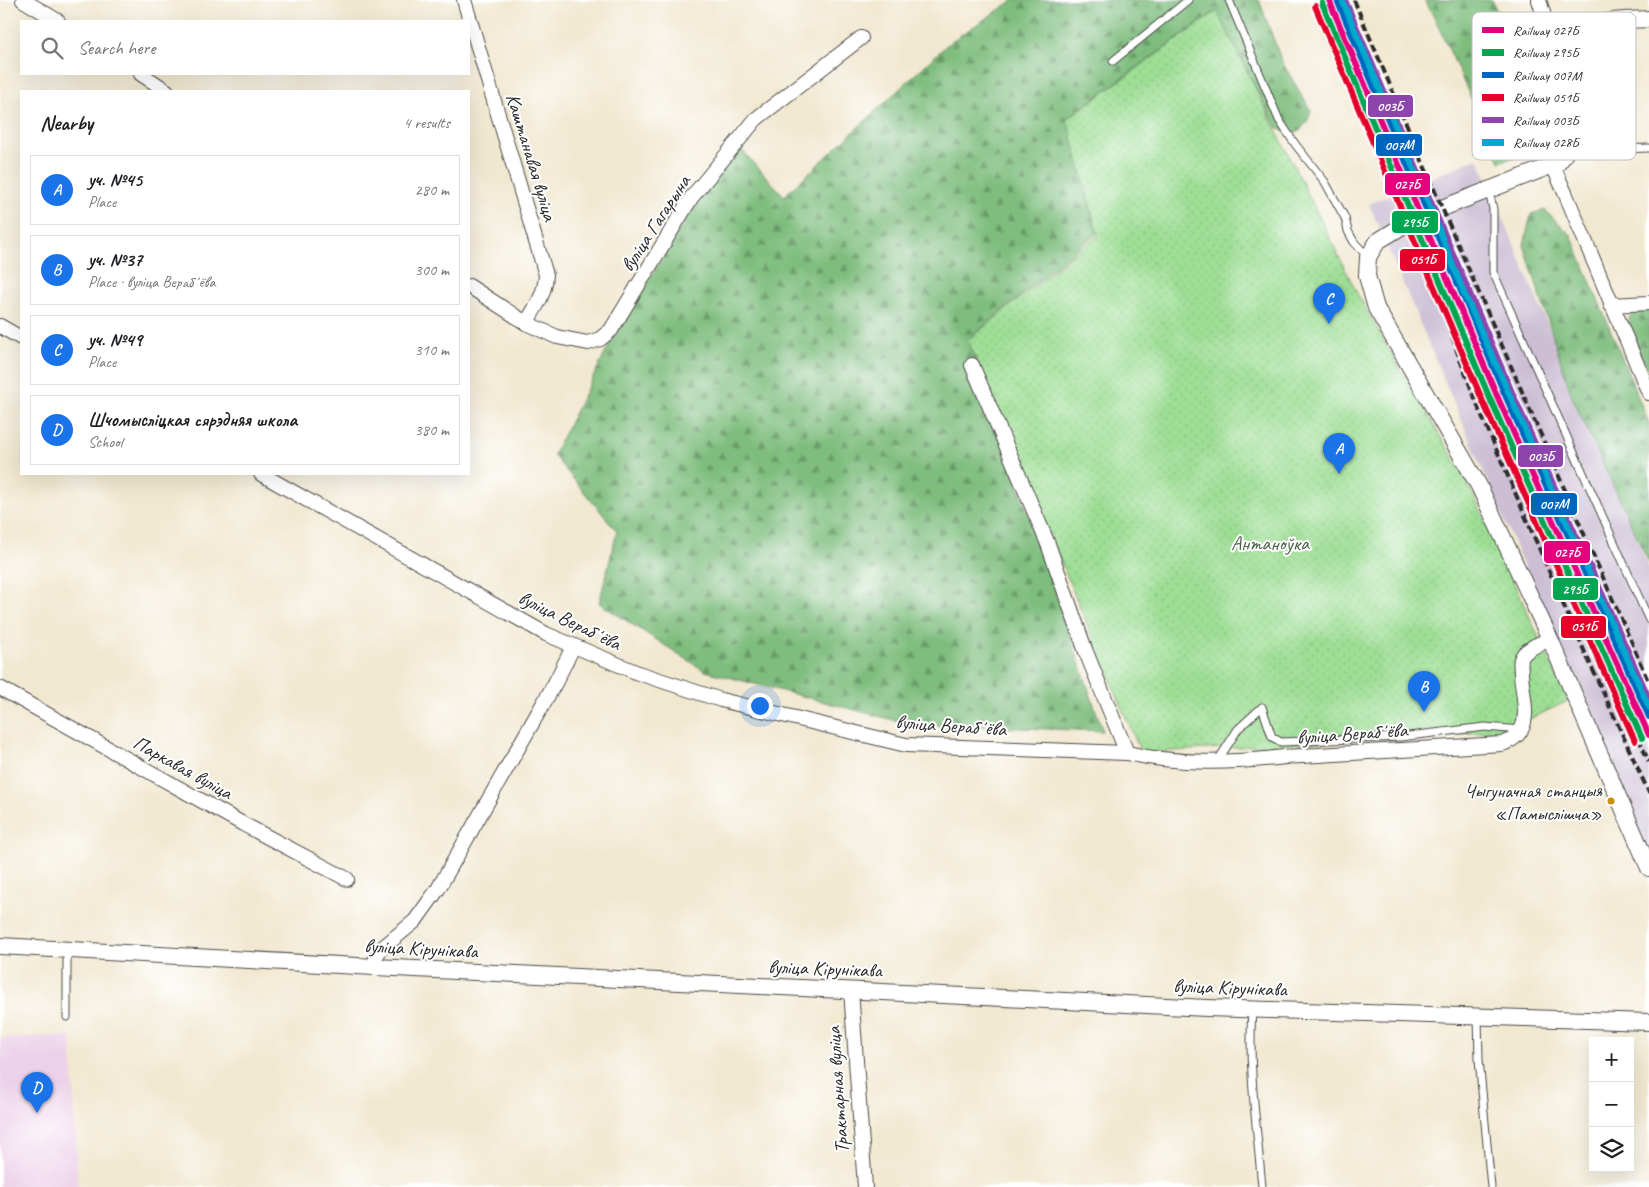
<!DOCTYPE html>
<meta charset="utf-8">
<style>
:root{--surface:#fff;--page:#f6f6f6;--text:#202124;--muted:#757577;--line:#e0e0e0;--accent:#1a73e8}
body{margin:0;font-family:Caveat,sans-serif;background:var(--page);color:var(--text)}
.controls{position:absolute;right:15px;bottom:15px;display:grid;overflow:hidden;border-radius:0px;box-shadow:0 5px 20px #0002}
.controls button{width:45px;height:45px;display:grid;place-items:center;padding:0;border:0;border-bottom:1px solid var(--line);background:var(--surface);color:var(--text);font:25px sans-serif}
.you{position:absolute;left:759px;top:705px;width:18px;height:18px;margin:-12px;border:4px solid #fff;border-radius:50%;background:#1a73e8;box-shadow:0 0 0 8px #1a73e833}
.badge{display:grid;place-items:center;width:32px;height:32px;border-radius:50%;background:var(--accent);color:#fff;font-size:16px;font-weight:700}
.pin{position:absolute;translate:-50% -41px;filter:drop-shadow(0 1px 2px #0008)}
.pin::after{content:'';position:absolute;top:26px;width:18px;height:15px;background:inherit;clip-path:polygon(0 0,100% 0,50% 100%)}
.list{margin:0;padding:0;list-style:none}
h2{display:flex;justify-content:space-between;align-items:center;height:65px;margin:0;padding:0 20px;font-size:21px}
h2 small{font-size:16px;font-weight:400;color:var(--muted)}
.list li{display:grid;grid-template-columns:32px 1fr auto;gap:15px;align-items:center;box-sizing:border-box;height:70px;margin:0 10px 10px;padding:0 10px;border:1px solid var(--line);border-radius:0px}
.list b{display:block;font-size:19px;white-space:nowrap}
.list p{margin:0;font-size:16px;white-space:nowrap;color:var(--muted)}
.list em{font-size:16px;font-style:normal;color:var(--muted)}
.icon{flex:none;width:28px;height:28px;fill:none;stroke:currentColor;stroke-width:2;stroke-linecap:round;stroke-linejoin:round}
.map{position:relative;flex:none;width:1649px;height:1187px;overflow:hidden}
.search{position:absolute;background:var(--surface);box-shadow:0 5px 20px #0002;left:20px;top:20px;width:450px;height:55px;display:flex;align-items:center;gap:12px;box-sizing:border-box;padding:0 18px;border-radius:0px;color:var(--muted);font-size:19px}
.panel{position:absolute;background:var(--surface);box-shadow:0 5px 20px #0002;left:20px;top:90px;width:450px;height:385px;border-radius:0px}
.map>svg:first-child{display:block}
</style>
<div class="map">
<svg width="1649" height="1187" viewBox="0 0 1649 1187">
<defs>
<pattern id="forest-firs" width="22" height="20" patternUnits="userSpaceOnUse" patternTransform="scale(1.25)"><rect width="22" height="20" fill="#7ebd7e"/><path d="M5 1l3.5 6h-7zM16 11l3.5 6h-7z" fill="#679a67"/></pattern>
<pattern id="park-dots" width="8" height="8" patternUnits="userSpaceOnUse" patternTransform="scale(1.25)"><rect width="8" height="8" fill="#9dde94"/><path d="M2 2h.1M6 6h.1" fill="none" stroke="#87bf80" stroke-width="1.8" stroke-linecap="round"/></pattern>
</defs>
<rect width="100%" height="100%" fill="#fff"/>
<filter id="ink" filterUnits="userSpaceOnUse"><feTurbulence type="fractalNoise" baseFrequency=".02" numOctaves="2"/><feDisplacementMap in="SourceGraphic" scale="10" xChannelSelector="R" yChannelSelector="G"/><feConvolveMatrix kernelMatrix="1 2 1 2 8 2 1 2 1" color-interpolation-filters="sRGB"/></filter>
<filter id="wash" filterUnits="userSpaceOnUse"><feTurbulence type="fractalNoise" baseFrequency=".0096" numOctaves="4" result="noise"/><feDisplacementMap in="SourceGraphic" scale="20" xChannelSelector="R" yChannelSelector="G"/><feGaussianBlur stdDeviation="1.12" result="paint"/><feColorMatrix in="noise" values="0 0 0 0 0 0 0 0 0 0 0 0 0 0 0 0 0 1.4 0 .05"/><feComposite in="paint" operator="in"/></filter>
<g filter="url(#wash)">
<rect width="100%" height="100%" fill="#f1e8d0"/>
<polygon fill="#edd1e9" points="71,1036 78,1187 0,1187 0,1038"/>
<polygon fill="#ccbfd4" points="1478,158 1649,568 1649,859 1369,204"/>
<g fill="url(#forest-firs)" stroke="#547454">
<polygon points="1014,0 1259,0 1282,62 1311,111 1307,122 1298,132 1286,133 1277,128 1216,11 1067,118 1097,233 968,339 1103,731 909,724 705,671 599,603 617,531 553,455 612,340 696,203 741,149 784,196 950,42"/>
<polygon points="1425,0 1492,0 1550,134 1532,151 1500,162 1435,19"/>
<polygon points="1545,210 1571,235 1649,423 1649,563 1572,397 1524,245 1531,214"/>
<polygon points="1649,310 1649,373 1627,322 1633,312"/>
</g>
<polygon fill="url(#park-dots)" stroke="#648460" points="1217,11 1357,293 1392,355 1466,479 1568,701 1504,731 1141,753 968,340 1098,235 1067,119"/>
</g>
<g filter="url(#ink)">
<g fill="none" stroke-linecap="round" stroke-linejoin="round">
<defs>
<g id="service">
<polyline points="1229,0 1279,120 1295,144 1325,182 1345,218 1348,231 1354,242 1368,257"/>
<polyline points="1113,61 1188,0"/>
<polyline points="1568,147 1593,150 1649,148"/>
<polyline points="1489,191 1493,209 1493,272 1649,620"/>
<polyline points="1217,762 1238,729 1262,707 1272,737 1281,742 1400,737 1485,727 1521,730"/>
<path d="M1252 1010C1248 1070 1257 1128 1262 1187"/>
<polyline points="1478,1016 1479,1059 1491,1187"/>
<polyline points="67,1017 67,950"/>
</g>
<g id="minor">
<polyline points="23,0 58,21"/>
<path d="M464 0 546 275C545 294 536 307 526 323"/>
<polyline points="1539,0 1544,16 1557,39 1572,49"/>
<polyline points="141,74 167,91"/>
<polyline points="1553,166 1566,195 1649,393"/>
<polyline points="469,286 526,323 557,337 588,343 600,339 611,330 691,198 756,119 861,38"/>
<polyline points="1611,305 1649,303"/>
<polyline points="0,326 21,338"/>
<polyline points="972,365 1048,544 1086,652 1127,753"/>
<path d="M261 474 546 634 638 673 721 700 906 745 1127 753C1179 765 1232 763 1285 757L1502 744C1536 733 1523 702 1521 674 1521 668 1519 660 1523 655 1529 647 1541 643 1550 639"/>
<polyline points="0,688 243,824 347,879"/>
<polyline points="375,967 376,956 380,950 415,921 438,889 555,683 573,647"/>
<polyline points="851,990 865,1187"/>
</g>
<g id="tertiary">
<path d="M1649 19C1635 20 1617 19 1603 23 1593 26 1582 36 1576 44 1571 50 1565 59 1563 67 1557 98 1583 137 1558 163L1432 212 1404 225 1378 241 1368 257 1367 276 1376 308 1479 486 1550 639 1649 868"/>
<polyline points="0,946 375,967 1207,1008 1649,1022"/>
</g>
</defs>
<use href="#service" stroke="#494744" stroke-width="9"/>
<use href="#minor" stroke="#494744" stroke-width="16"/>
<use href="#tertiary" stroke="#494744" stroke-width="18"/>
<use href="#service" stroke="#fff" stroke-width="7"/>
<use href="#minor" stroke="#fff" stroke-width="14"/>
<use href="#tertiary" stroke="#fff" stroke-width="16"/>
<g stroke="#2b2b2b" stroke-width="4" stroke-dasharray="8 4" stroke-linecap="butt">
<polyline points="1354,0 1442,208 1649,683"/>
<polyline points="1342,30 1386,163 1489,404 1649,762"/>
<polyline points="1444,314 1459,357 1479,409 1567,613 1649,793"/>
</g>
<defs>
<polyline id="rail-1" points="1329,0 1498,398 1649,735"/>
<polyline id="rail-2" points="1322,3 1491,401 1642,738"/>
<polyline id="rail-3" points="1337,0 1505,395 1649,717"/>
<polyline id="rail-4" points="1315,6 1484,404 1635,741"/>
<polyline id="rail-5" points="1345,0 1512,392 1649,698"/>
<polyline id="rail-6" points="1342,0 1432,212 1464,293 1649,707"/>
</defs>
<use href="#rail-1" stroke="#fff" stroke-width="10"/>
<use href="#rail-2" stroke="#fff" stroke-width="10"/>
<use href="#rail-3" stroke="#fff" stroke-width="10"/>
<use href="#rail-4" stroke="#fff" stroke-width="10"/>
<use href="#rail-5" stroke="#fff" stroke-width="10"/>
<use href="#rail-6" stroke="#fff" stroke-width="10"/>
<use href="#rail-1" stroke="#e5007d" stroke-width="6"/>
<use href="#rail-2" stroke="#00a651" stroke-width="6"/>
<use href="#rail-3" stroke="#0065bd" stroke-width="6"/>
<use href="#rail-4" stroke="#e4002b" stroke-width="6"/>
<use href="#rail-5" stroke="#8e44ad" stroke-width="6"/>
<use href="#rail-6" stroke="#00a9ce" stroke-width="6"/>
</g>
</g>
<circle fill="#ce8d09" stroke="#fff" stroke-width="2" cx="1611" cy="801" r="4.5"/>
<g text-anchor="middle" stroke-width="4" stroke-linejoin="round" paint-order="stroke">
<g font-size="19" fill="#2b2b2b" stroke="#fff" text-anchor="end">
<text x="1602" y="797">Чыгуначная станцыя<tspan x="1602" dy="23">«Памыслішча»</tspan></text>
</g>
<g font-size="20" fill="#2b2b2b" stroke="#fff">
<text transform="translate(532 157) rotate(73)" y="7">Каштанавая вуліца</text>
<text transform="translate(655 223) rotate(-57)" y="7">вуліца Гагарына</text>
<text transform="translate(570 620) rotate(26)" y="7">вуліца Верабʼёва</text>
<text transform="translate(951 725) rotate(4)" y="7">вуліца Верабʼёва</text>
<text transform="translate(1352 733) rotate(-4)" y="7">вуліца Верабʼёва</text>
<text transform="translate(183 767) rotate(29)" y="7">Паркавая вуліца</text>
<text transform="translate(421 948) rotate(3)" y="7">вуліца Кірунікава</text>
<text transform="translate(825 968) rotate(2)" y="7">вуліца Кірунікава</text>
<text transform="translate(1230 987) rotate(2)" y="7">вуліца Кірунікава</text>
<text transform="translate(837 1090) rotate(-94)" y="7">Трактарная вуліца</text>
</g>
<g font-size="20" fill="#4d614a" stroke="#fff">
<text x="1270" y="550">Антаноўка</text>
</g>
</g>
<rect x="1472" y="12" width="164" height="148" rx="8" fill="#fff" stroke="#bfbfbf" stroke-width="1"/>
<rect x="1482" y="27" width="22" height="6" fill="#e5007d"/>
<rect x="1482" y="49" width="22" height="7" fill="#00a651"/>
<rect x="1482" y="72" width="22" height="6" fill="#0065bd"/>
<rect x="1482" y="94" width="22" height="7" fill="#e4002b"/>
<rect x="1482" y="117" width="22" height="6" fill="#8e44ad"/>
<rect x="1482" y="139" width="22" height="7" fill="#00a9ce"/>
<g font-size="14" fill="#2b2b2b">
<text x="1513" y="35">Railway 027Б</text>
<text x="1513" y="57">Railway 295Б</text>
<text x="1513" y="80">Railway 007М</text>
<text x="1513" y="102">Railway 051Б</text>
<text x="1513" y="125">Railway 003Б</text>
<text x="1513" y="147">Railway 028Б</text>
</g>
<g stroke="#fff" stroke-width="2">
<rect x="1367" y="94" width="47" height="24" rx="5" fill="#8e44ad"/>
<rect x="1375" y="133" width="48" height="24" rx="5" fill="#0065bd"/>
<rect x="1384" y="172" width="47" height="24" rx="5" fill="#e5007d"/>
<rect x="1391" y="210" width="48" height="24" rx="5" fill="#00a651"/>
<rect x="1399" y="248" width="47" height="24" rx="5" fill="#e4002b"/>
<rect x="1517" y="444" width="47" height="24" rx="5" fill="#8e44ad"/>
<rect x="1530" y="492" width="48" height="24" rx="5" fill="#0065bd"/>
<rect x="1543" y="540" width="48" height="24" rx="5" fill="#e5007d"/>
<rect x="1552" y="577" width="47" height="24" rx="5" fill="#00a651"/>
<rect x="1560" y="615" width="47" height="24" rx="5" fill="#e4002b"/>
</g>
<g font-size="14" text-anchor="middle" font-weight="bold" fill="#fff">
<text x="1390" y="111">003Б</text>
<text x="1399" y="150">007М</text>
<text x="1407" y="189">027Б</text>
<text x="1415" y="227">295Б</text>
<text x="1423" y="264">051Б</text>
<text x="1541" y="461">003Б</text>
<text x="1554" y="509">007М</text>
<text x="1567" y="557">027Б</text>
<text x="1575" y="594">295Б</text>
<text x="1584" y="631">051Б</text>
</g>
</svg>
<div class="controls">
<button>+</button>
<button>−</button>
<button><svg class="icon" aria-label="layers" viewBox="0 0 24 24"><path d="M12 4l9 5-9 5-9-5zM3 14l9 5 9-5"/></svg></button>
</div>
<div class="you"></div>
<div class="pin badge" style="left:1339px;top:474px">A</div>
<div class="pin badge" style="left:1424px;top:712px">B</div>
<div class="pin badge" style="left:1329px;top:324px">C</div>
<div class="pin badge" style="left:37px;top:1113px">D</div>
<div class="search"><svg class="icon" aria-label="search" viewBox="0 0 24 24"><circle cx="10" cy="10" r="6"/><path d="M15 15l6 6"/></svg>Search here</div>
<section class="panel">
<h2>Nearby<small>4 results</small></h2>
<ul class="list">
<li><span class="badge">A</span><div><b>уч. №45</b><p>Place</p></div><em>280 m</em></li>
<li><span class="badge">B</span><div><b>уч. №37</b><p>Place · вуліца Верабʼёва</p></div><em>300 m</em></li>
<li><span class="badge">C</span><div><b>уч. №49</b><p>Place</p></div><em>310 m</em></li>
<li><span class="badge">D</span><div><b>Шчомысліцкая сярэдняя школа</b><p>School</p></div><em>380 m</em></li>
</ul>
</section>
</div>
